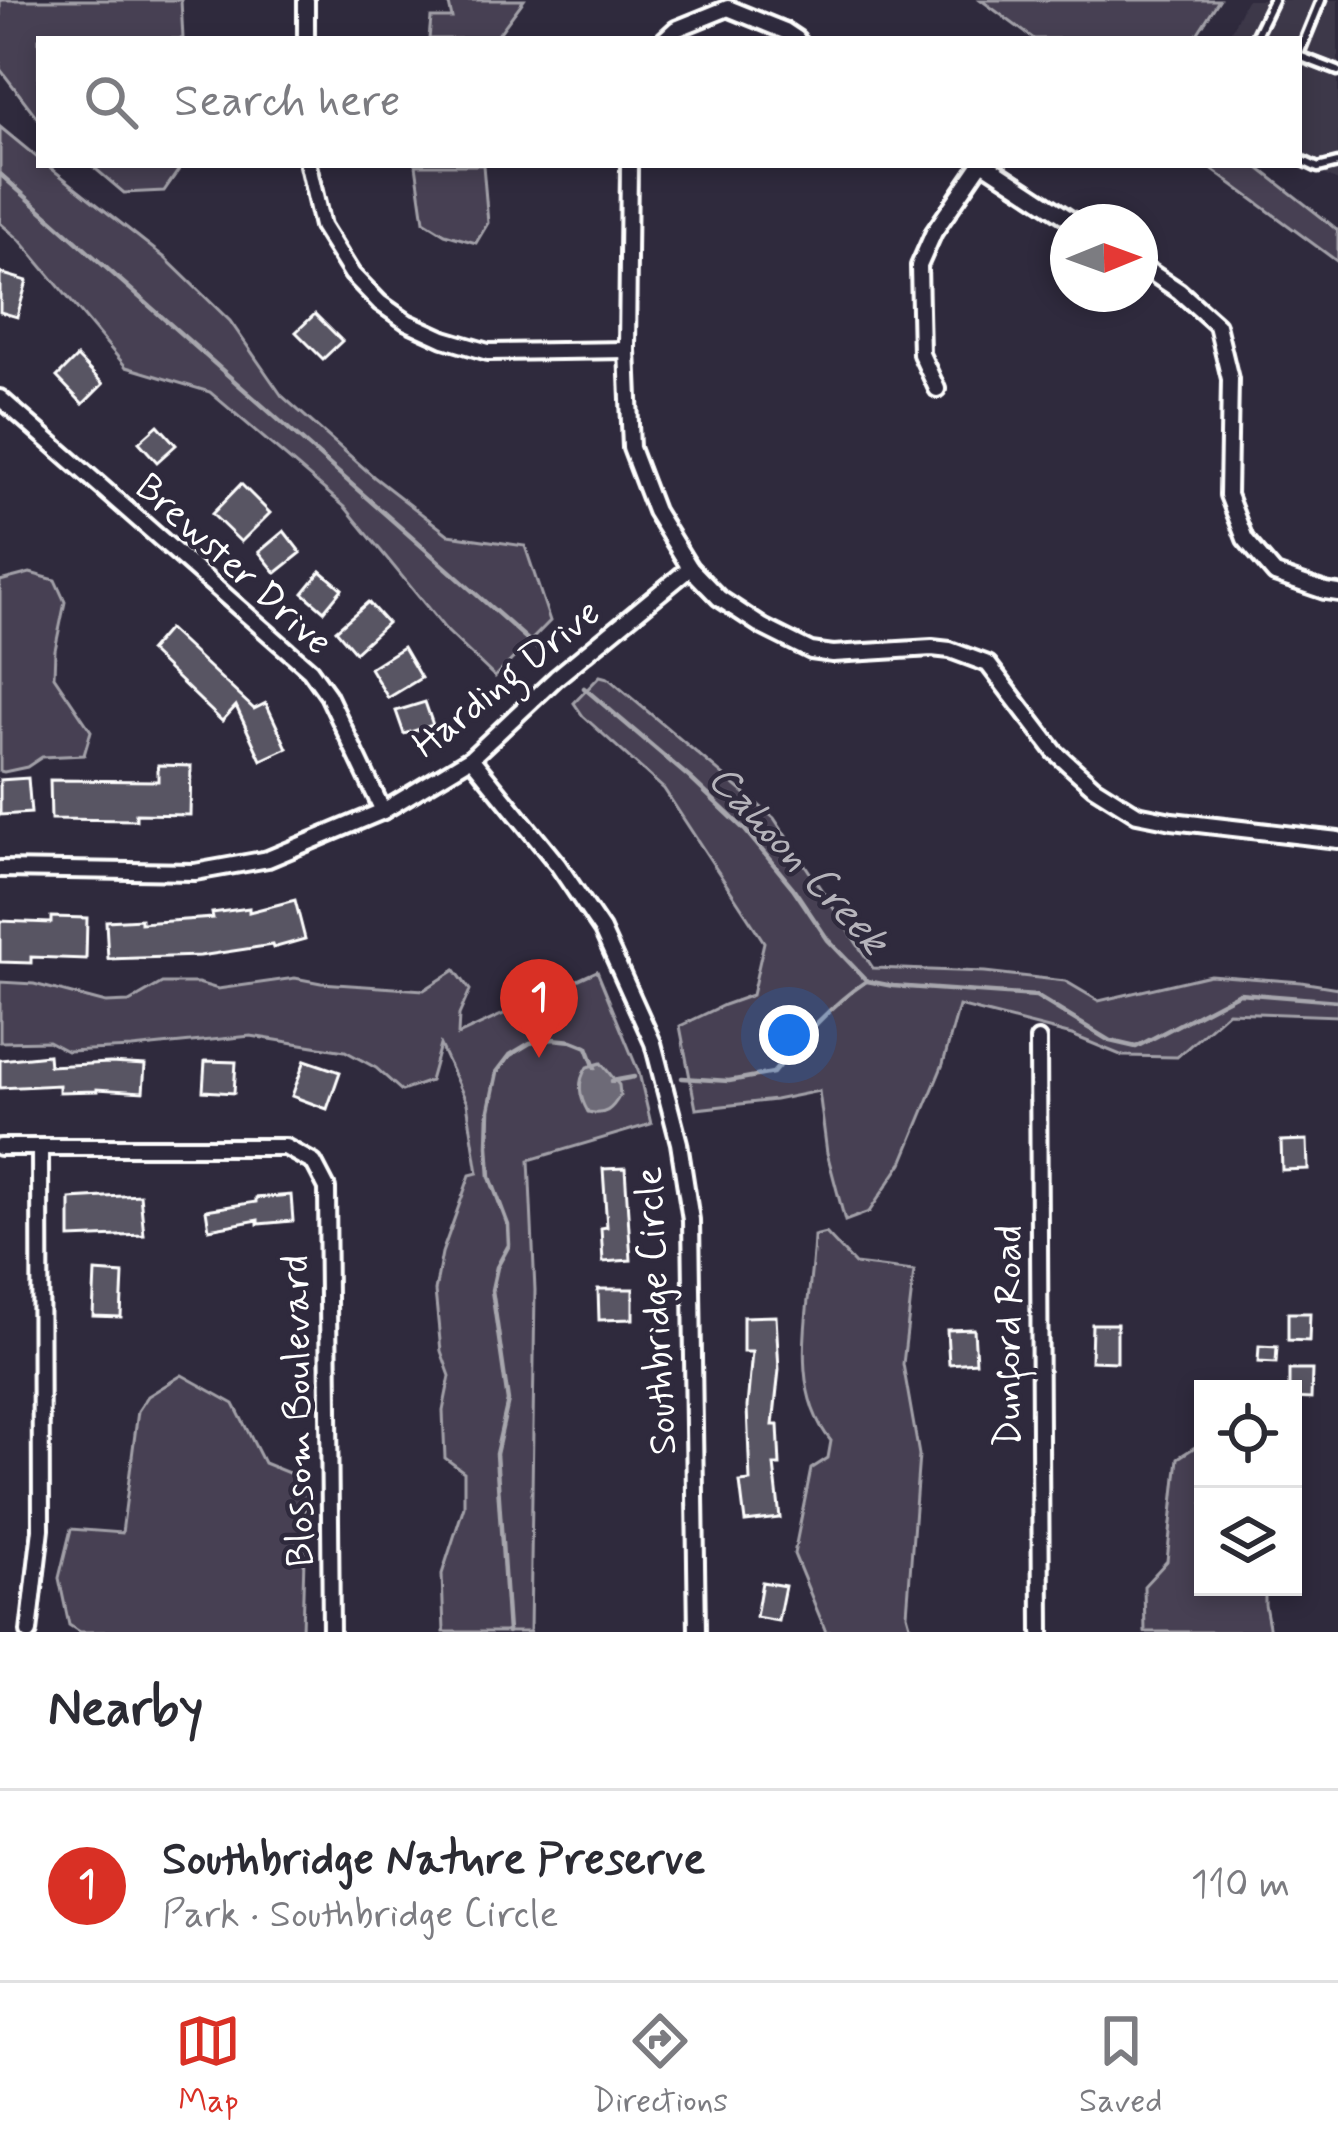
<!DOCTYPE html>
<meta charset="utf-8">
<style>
:root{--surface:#fff;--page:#f2f2f3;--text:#2b2b33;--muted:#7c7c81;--line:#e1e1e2;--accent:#d93025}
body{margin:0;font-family:Mynerve,sans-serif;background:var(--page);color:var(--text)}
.controls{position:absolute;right:36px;bottom:36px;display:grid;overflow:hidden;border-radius:0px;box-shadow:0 6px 18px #0003}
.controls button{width:108px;height:108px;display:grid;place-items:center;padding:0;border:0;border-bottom:3px solid var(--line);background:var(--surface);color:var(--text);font:60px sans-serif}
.compass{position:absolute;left:1050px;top:204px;width:108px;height:108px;border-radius:50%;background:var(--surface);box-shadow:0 6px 18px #0003;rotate:89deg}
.you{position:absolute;left:789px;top:1035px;width:42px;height:42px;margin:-30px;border:9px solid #fff;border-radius:50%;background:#1a73e8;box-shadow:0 0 0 18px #1a73e833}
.badge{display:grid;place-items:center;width:78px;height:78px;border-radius:50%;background:var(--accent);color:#fff;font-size:39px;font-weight:700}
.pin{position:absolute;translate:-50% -99px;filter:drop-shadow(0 3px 6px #0008)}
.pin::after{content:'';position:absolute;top:63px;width:42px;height:36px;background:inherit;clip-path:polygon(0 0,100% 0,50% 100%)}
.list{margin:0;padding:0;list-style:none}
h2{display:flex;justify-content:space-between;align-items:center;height:156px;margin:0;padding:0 48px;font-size:51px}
h2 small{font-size:39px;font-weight:400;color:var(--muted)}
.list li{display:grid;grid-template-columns:78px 1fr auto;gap:36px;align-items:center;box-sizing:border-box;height:192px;padding:0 48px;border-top:3px solid var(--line)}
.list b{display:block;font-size:45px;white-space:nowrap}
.list p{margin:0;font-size:39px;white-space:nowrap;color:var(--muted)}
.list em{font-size:39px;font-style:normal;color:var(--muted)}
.icon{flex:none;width:66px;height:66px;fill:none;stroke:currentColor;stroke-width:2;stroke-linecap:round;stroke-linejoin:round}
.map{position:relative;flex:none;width:1338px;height:1632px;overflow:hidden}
.search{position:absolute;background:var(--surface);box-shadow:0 6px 18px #0003;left:36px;right:36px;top:36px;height:132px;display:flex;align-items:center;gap:30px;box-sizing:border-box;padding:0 42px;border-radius:0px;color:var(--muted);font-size:45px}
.sheet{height:348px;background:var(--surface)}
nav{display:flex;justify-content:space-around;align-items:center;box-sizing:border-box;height:168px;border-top:3px solid var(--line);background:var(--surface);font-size:33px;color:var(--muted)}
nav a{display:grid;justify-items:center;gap:6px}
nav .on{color:var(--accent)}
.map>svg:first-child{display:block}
</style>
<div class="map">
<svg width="1338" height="1632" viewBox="0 0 1338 1632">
<rect width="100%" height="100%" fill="#2f2a3d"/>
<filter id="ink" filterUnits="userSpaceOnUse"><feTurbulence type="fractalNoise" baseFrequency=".00833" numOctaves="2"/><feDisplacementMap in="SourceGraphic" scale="24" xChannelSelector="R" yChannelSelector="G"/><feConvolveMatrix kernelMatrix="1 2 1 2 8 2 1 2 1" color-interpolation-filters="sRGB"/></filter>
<g filter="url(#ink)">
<polygon fill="#3c3749" points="1246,0 1338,0 1338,181 1299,164 1299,39 1227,39"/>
<g fill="#464152" stroke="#a2a0a8" stroke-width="3">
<polygon points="0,0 181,0 183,39 39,39 39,120 0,69"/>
<polygon points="448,0 524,0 495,39 429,39 431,18 452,18"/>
<polygon points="981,0 1219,0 1194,39 1034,39"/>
<polygon points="0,127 39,159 39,165 47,165 165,258 230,321 282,396 374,477 449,535 525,546 550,621 495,677 446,630 345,507 210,392 126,367 20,240 0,223"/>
<polygon points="91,165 182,165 164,191 124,193"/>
<polygon points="416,165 483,165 488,223 476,243 445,234 424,221"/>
<polygon points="1206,165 1255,165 1338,230 1338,262"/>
<polygon points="30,573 55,580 65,602 55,650 54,676 91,731 84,755 42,757 27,767 4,772 0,771 0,581"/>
<polygon points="600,676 608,678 774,818 873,968 985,972 1065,981 1099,1001 1210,975 1301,982 1338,988 1338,1016 1228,1012 1177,1057 1123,1056 1072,1035 959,1006 943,1064 902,1163 869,1212 845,1221 827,1153 819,1091 775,1100 696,1109 680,1026 724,1005 752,995 764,942 664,789 583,716 574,703"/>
<polygon points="455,970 470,990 459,1015 458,1035 597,971 639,1073 651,1124 529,1160 535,1290 530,1632 444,1632 442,1574 464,1506 464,1472 445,1458 443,1411 450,1376 441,1351 435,1291 442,1253 470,1175 478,1173 467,1103 440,1045 430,1081 402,1091 376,1068 345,1051 251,1036 132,1048 67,1051 48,1041 0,1042 0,982 34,984 106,1003 129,1002 162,983 198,983 218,989 295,978 321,983 424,990"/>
<path d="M826 1233 855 1264 914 1271 903 1364 919 1455 907 1614 912 1632H826L794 1554 811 1469 828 1458 831 1441C785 1385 812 1303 814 1236Z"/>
<polygon points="182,1375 234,1404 264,1463 306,1480 302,1632 80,1632 69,1625 59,1578 71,1529 122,1533 138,1411 148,1396"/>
<polygon points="1203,1442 1203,1587 1265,1587 1265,1605 1270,1632 1145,1632 1144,1586 1167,1561 1178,1458"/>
</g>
<path fill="#6d6a77" stroke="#a7a6ad" stroke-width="3" d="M601 1063 619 1085 620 1095C612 1110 605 1116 588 1112 579 1096 577 1082 587 1067Z"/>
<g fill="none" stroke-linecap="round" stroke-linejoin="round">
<g stroke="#a7a6ad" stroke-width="4.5">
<polyline points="0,174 545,655"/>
<polyline points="584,688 690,778 745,830 793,888 828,940 867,981 893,986 1036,996 1110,1041 1136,1047 1239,993 1338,1001"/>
<path d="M682 1078 729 1081 773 1073C801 1040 829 1006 865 982"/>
<polyline points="612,1081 634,1077"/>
<polyline points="508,1632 496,1454 508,1401 492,1290 497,1267 509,1245 508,1225 490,1177 488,1146 489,1110 497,1072 510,1055 530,1043 553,1039 572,1041 587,1047 595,1068"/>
</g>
</g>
<g fill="#595564" stroke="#fff" stroke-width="3">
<polygon points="0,273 27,281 17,317 0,312"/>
<polygon points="315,314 342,341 323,359 296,332"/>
<polygon points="77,357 103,384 83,404 57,377"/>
<polygon points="158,425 176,445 157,462 139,442"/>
<polygon points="241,484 270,513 241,542 212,514"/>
<polygon points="284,531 301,553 276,573 259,552"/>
<polygon points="321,571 342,589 324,611 303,593"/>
<polygon points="368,602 387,623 355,652 336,630"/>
<polygon points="168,629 254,709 266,703 287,748 261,760 236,706 222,721 149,651"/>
<polygon points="403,647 421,678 388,698 370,668"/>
<polygon points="425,702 433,725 404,734 396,711"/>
<polygon points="158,765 191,766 190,815 136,814 136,820 51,819 50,780 158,781"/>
<polygon points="28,778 31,813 0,815 0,780"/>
<polygon points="295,900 305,939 273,948 272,945 200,956 108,959 106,921 141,919 141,923 213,918 212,913 249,908 249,912"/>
<polygon points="51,917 87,918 86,959 31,957 31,963 0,962 0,921 51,923"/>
<polygon points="48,1055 49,1066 110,1063 145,1065 143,1092 97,1089 97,1091 59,1092 59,1085 0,1088 0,1060"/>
<polygon points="305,1060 340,1072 327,1109 292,1096"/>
<polygon points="205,1061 236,1062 234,1093 203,1091"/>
<polygon points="1307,1140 1308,1169 1282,1170 1281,1141"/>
<polygon points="625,1168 631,1260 603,1262 601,1228 607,1227 603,1169"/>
<polygon points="140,1195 144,1235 70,1238 70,1199"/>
<polygon points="291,1195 293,1221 258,1224 258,1220 209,1229 206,1210 256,1202 256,1198"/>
<polygon points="95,1272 123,1274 121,1317 93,1316"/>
<polygon points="598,1289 633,1289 633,1319 599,1320"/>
<polygon points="1288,1313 1310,1313 1309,1341 1288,1340"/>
<polygon points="776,1316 779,1370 773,1425 778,1425 780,1465 774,1465 780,1518 745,1522 740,1482 750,1481 747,1407 752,1352 743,1352 743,1317"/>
<polygon points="1092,1324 1117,1324 1117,1362 1091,1361"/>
<polygon points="974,1329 976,1362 949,1364 947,1330"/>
<polygon points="1259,1346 1277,1347 1276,1363 1258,1362"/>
<polygon points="1289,1370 1312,1370 1311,1399 1293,1398 1293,1389 1289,1389"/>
<polygon points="762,1582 785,1586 778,1621 756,1617"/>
</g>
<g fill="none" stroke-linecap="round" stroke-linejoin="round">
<defs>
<g id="lane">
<polyline points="1254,39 1273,0"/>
<polyline points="1299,54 1321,0"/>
<polyline points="1299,56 1338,71"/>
<polyline points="1299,159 1318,168 1338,163"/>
</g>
<g id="street">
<polyline points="306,39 306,0"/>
<polyline points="665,39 676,29 728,8 785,31 797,39"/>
<polyline points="308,165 322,226 352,274 380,303 407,322 444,339 488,352 627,350"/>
<polyline points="629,165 627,350 631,448 655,511 690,568 719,598 763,627 811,651 833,654 932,648 950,650 988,664 1055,752 1094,787 1137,814 1172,821 1338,840"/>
<polyline points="987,165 1074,222"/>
<polyline points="1140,265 1179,291 1217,325 1230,379 1228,495 1245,539 1275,574 1325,591 1338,593"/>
<polyline points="937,389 921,354 919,266 934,232 980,165"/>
<polyline points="0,398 310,670 328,695 383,811"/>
<polyline points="471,758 558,865 602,930 653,1043 679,1143 691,1220 697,1632"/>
<polyline points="0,869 195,872 268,859 383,811 471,758 556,678 690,568"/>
<polyline points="1038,1040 1041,1632"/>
<polyline points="0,1147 285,1147 314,1163 327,1188 331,1632"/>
<polyline points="29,1632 41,1529 40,1148"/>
</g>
</defs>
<use href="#lane" stroke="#fff" stroke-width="15"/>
<use href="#street" stroke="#fff" stroke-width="22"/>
<use href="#lane" stroke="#2f2a3d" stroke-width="6"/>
<use href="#street" stroke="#2f2a3d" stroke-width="14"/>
</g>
</g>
<g text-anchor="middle" stroke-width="9" stroke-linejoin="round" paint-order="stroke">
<g font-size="39" fill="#fff" stroke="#2f2a3d">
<text transform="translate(235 563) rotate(42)" y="14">Brewster Drive</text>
<text transform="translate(505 677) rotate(-39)" y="14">Harding Drive</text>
<text transform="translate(654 1311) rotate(-93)" y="14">Southbridge Circle</text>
<text transform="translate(1006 1336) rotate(-90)" y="14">Dunford Road</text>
<text transform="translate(296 1411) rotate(-91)" y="14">Blossom Boulevard</text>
</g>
<g font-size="42" font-style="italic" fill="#b6b4bb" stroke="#2f2a3d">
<text transform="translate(800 858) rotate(47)" y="15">Cahoon Creek</text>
</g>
</g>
</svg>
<div class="controls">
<button><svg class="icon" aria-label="locate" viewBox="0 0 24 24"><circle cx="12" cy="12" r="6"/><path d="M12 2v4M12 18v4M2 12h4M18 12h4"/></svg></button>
<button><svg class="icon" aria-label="layers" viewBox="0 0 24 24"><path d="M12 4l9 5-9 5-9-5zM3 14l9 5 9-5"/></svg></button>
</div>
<svg class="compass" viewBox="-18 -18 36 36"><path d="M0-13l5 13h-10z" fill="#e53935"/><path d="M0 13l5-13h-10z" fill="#7c7c81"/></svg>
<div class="you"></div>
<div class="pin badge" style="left:539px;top:1058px">1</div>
<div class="search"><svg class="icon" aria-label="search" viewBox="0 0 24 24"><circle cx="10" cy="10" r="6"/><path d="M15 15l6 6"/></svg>Search here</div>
</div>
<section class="sheet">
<h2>Nearby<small></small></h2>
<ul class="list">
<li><span class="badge">1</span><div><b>Southbridge Nature Preserve</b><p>Park · Southbridge Circle</p></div><em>110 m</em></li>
</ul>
</section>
<nav>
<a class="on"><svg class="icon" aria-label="map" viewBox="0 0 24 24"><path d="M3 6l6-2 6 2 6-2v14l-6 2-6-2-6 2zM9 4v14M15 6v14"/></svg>Map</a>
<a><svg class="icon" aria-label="directions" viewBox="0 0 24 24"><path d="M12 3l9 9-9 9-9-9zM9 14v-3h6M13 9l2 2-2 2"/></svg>Directions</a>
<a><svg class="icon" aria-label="saved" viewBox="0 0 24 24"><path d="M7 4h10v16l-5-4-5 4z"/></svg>Saved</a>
</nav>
